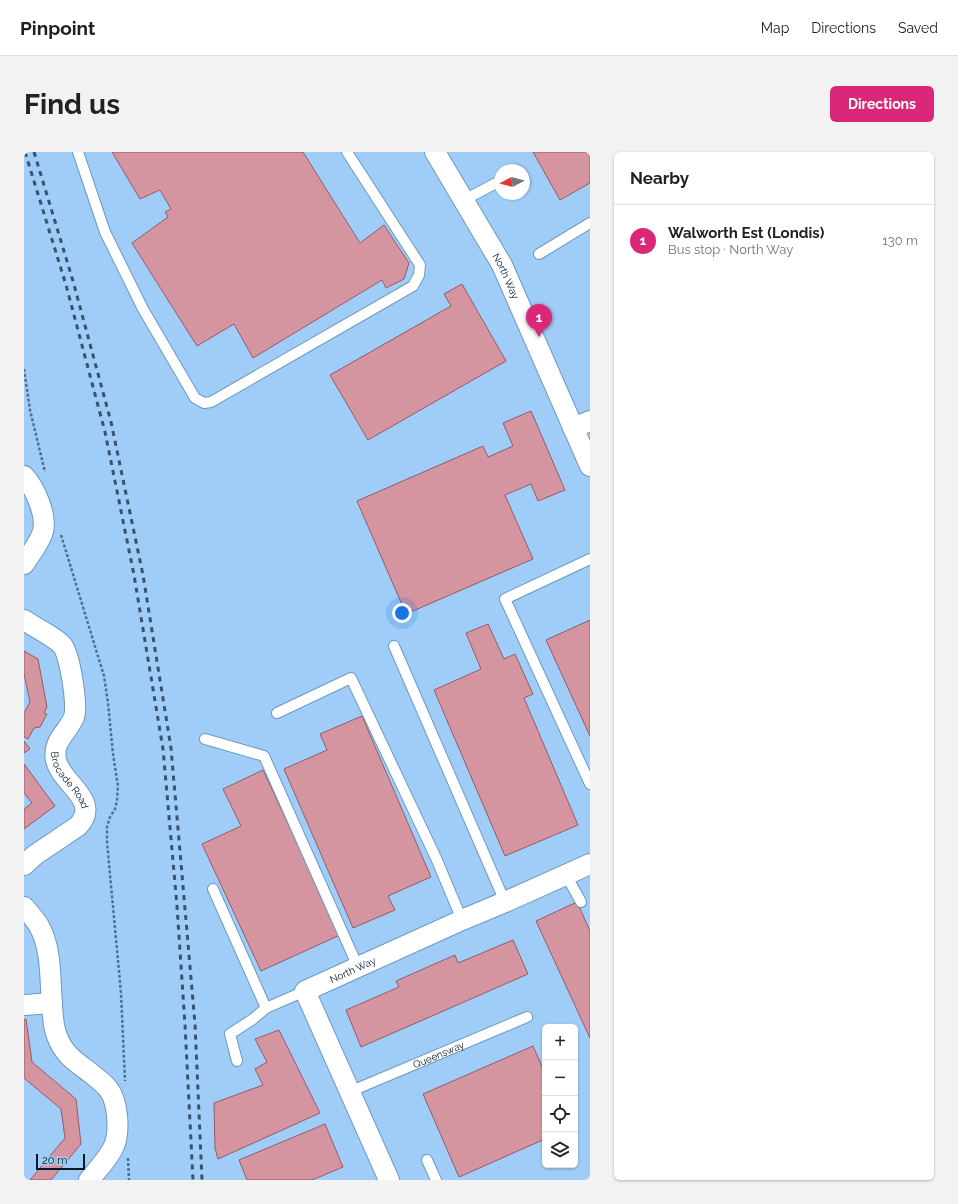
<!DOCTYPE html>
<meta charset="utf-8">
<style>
:root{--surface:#fff;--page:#f2f2f2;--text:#202124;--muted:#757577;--line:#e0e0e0;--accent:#db2777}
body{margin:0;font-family:Raleway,sans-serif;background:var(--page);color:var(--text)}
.controls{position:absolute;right:12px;bottom:12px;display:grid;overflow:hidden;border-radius:6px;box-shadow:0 1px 3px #0004}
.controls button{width:36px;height:36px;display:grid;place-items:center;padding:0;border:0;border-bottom:1px solid var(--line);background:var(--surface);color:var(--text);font:20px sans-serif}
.compass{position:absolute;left:470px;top:12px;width:36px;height:36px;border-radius:50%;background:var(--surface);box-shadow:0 1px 3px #0004;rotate:263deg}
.scale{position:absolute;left:12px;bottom:10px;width:49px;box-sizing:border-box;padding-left:4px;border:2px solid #071928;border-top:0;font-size:11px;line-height:14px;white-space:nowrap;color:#071928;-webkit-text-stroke:3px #9fcdf8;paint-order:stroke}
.you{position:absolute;left:378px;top:461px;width:14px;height:14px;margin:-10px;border:3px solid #fff;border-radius:50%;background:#1a73e8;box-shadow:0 0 0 6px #1a73e833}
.badge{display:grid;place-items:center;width:26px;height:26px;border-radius:50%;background:var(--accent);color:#fff;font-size:13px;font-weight:700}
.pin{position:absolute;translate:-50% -33px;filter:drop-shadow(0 1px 2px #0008)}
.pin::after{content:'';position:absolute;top:21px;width:14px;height:12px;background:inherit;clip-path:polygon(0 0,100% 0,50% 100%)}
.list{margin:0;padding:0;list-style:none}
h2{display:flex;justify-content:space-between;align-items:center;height:52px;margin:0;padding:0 16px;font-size:17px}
h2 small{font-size:13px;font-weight:400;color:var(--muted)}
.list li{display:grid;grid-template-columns:26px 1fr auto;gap:12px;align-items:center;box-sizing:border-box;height:72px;padding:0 16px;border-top:1px solid var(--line)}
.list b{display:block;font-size:15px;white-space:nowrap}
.list p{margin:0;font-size:13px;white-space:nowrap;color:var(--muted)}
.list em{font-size:13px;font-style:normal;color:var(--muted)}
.icon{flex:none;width:22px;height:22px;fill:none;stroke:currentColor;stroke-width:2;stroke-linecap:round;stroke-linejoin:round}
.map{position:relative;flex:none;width:566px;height:1028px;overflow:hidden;border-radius:6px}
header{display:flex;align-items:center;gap:24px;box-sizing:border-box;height:56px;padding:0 20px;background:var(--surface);border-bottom:1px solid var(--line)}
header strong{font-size:19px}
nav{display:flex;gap:22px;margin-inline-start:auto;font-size:14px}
.intro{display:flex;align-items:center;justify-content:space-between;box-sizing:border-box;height:96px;padding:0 24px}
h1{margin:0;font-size:28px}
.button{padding:10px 18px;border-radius:6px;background:var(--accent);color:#fff;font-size:14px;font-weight:700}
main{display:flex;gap:24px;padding:0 24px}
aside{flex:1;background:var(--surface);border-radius:6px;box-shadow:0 1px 3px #0004}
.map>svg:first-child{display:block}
</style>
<header>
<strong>Pinpoint</strong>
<nav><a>Map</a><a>Directions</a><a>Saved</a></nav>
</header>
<div class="intro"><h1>Find us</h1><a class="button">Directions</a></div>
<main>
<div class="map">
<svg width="566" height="1028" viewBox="0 0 566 1028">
<rect width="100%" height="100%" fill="#9fcdf8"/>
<g fill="#d494a0" stroke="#955b67">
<polygon points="88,0 279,0 336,91 360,73 385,111 380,127 362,136 358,128 229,206 210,172 173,194 108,91 144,65 141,60 147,57 136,38 116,47"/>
<polygon points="509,0 566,0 566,31 536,48"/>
<polygon points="438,132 482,209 344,288 306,223 427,154 420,142"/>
<polygon points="507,259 541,338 514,349 507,332 481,343 509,407 382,462 333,349 459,294 464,305 489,294 479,271"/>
<polygon points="566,468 566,584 522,488"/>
<polygon points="464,472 480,507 491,502 509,542 500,546 554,673 481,704 410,538 457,517 442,481"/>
<polygon points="0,499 14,507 23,555 20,561 23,562 16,575 10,576 4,587 0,585 0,561 6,550 0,522"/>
<polygon points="338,564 407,725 364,744 371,758 329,776 260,617 303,598 296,582"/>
<polygon points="0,589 6,597 0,601"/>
<polygon points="0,612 31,654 0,677 0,657 8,651 0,641"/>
<polygon points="239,618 316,783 237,819 178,692 217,674 199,637"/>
<polygon points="553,750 566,779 566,886 512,769"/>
<polygon points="489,788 504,822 337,895 322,858 375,835 372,829 431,803 434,811"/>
<polygon points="2,867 8,910 52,947 57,992 27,1028 6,1028 41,986 37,957 0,926 0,868"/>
<polygon points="255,878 296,961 194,1007 191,996 190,951 239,933 231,917 243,910 231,887"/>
<polygon points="509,894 521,921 521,987 435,1025 399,942"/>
<polygon points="301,972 319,1015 288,1028 223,1028 215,1008"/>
</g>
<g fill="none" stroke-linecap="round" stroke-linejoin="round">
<defs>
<g id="service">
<polyline points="54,0 81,80 119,157 171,246 180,251 187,250 389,134 395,123 396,113 323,0"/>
<polyline points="440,48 476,29"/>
<polyline points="515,102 566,71"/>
<polyline points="566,407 481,447 566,632"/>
<polyline points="370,494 481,750"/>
<polyline points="253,561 327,526 412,706 438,768"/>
<polyline points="181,587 240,604 334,815"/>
<polyline points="542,723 557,750"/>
<polyline points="189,737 242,856"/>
<polyline points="213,909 206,882 229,867 242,856 281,839"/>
<path id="s1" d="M325 940 503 865"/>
<polyline points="403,1008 412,1028"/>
</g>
<g id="minor">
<path id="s2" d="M411 0 478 113 566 314"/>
<polyline points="549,276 566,269"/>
<path d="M0 324C11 336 23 363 19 379 16 391 6 402 0 412"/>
<path id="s3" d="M0 468C10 475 31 485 38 493 46 502 54 554 50 565 44 580 28 589 32 608 37 632 78 648 54 674L11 703 0 713"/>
<path d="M0 755C5 761 11 767 15 774 28 796 26 830 28 854 29 864 29 875 33 884 40 904 54 911 69 923 75 928 81 932 85 938 94 950 96 980 90 994 85 1006 74 1017 65 1028"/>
<polyline points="0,853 28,851"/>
<path id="s4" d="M365 1028 281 839 438 768 481 750 566 712"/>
</g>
</defs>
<use href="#service" stroke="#6c99c2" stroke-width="12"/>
<use href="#minor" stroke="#6c99c2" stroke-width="22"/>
<g stroke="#50708c" stroke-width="2.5" stroke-dasharray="3 2" stroke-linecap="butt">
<polyline points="0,217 6,258 21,320"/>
<polyline points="37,383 80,524 84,551 89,602 94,634 93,649 91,657 86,665 83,675 83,690 97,841 101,929"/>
<polyline points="104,1006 105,1028"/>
</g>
<use href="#service" stroke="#fff" stroke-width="10"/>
<use href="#minor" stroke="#fff" stroke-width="20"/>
<g stroke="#38536b" stroke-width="3" stroke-dasharray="5 5" stroke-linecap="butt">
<polyline points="1,0 42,133 81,280 110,423 139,597 153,754 161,873 169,1028"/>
<polyline points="10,0 49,129 87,270 119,423 147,596 171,872 178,1028"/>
</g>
</g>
<g text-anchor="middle" stroke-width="3" stroke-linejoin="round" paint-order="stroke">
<g font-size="10" fill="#071928" stroke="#9fcdf8">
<text dy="4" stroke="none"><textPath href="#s2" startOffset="143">North Way</textPath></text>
<text dy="4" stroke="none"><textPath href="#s3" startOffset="192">Brocade Road</textPath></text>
<text dy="4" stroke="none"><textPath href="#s4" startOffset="259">North Way</textPath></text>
<text dy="4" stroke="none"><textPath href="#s1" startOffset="97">Queensway</textPath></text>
</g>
</g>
</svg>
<div class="controls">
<button>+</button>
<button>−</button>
<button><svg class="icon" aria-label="locate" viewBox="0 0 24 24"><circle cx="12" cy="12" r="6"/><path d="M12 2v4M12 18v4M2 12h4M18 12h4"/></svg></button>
<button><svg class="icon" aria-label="layers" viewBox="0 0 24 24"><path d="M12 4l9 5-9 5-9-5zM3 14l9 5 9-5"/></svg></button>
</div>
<svg class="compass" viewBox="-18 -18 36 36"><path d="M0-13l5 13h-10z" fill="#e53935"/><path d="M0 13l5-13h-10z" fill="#757577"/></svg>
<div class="scale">20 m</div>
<div class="you"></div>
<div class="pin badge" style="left:515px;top:185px">1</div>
</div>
<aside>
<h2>Nearby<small></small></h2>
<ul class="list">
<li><span class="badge">1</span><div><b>Walworth Est (Londis)</b><p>Bus stop · North Way</p></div><em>130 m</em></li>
</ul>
</aside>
</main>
